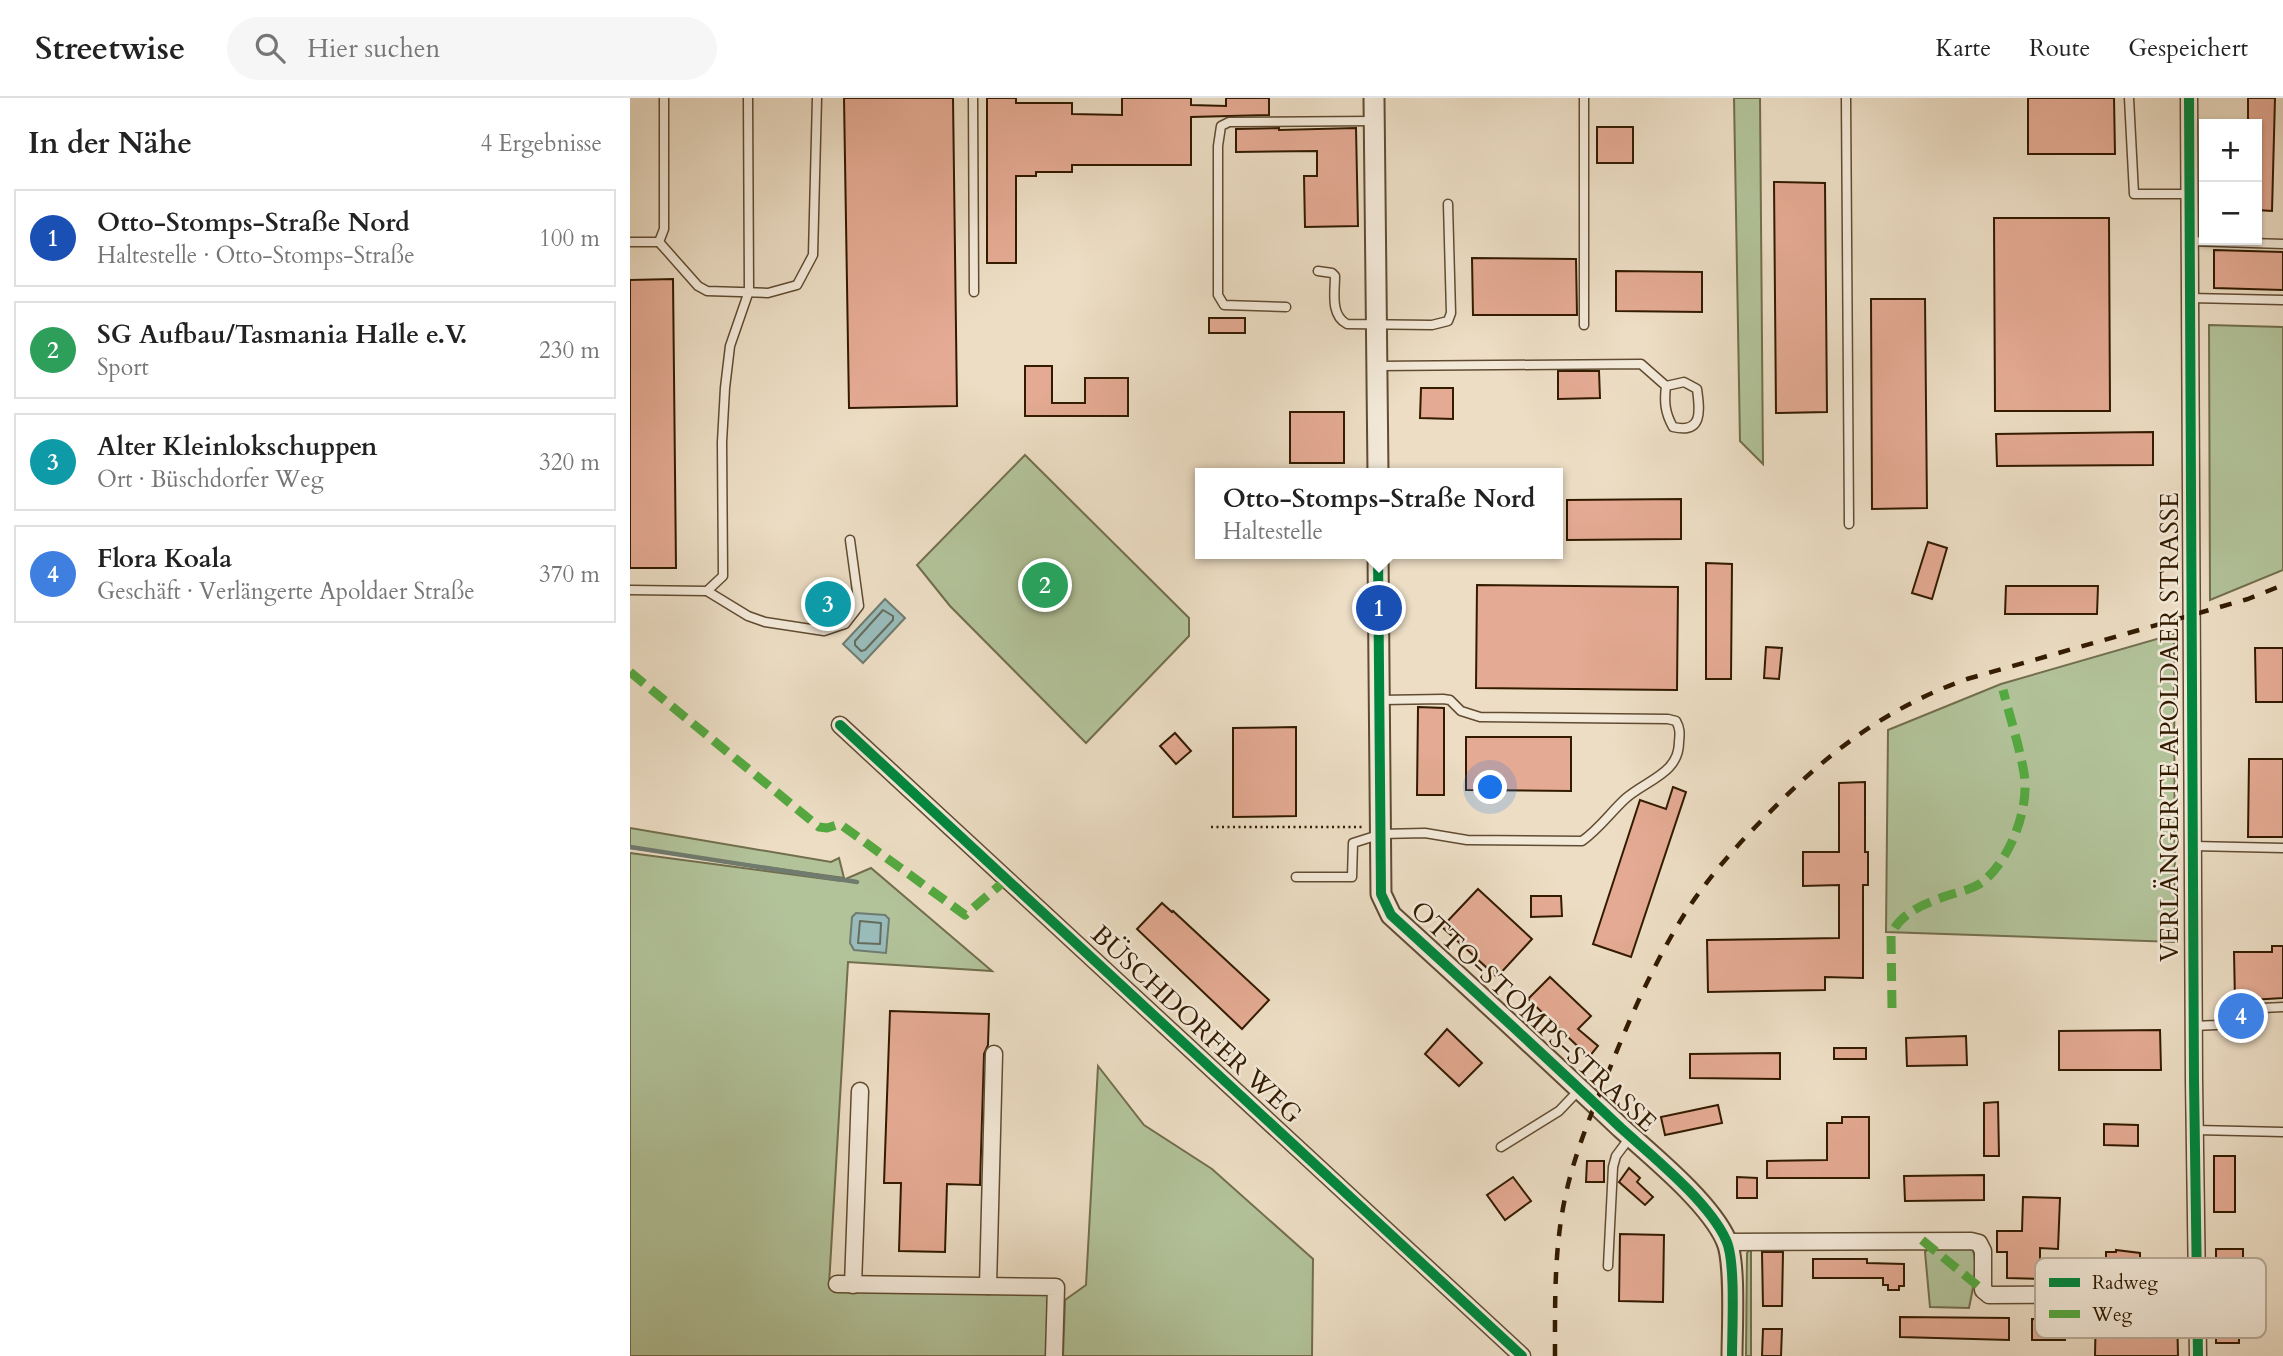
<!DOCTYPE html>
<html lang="de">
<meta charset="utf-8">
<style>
:root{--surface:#fff;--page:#f6f6f6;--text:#222;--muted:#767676;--line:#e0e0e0;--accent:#8f2418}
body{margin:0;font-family:Cardo,serif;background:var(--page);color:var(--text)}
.controls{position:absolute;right:21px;top:21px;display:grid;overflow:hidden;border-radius:0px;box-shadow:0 2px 5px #0004}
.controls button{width:63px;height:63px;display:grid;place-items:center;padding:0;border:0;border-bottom:2px solid var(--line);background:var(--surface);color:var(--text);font:35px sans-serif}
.you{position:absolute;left:861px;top:690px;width:24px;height:24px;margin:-18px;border:5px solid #fff;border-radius:50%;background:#1a73e8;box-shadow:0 0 0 10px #1a73e833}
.badge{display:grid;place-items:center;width:46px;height:46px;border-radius:50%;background:var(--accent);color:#fff;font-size:23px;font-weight:700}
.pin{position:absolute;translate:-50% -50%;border:4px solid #fff;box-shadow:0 2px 7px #0006}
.popup{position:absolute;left:565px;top:370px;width:368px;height:91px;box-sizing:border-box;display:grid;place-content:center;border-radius:0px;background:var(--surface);filter:drop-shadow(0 2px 5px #0005);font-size:23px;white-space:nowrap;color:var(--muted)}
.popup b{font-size:26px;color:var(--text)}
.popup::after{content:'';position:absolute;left:50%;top:100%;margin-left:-14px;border:14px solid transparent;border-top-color:var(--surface)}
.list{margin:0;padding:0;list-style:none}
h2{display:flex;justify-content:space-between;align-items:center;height:91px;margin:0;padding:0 28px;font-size:30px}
h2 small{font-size:23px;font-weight:400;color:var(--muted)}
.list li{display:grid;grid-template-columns:46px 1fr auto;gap:21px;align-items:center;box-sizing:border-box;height:98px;margin:0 14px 14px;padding:0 14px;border:2px solid var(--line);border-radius:0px}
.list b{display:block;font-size:26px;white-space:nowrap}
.list p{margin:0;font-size:23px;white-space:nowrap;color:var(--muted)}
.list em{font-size:23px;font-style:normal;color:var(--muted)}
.icon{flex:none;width:38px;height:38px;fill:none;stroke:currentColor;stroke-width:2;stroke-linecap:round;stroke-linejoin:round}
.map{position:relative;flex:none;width:1653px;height:1258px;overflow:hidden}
header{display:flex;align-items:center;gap:42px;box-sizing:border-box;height:98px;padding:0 35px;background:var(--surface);border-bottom:2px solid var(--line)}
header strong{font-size:33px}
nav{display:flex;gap:38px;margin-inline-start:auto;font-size:24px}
.search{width:490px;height:63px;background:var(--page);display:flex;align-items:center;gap:18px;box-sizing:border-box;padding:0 24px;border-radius:38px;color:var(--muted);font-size:26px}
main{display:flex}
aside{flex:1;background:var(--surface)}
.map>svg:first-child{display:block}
</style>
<header>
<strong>Streetwise</strong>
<div class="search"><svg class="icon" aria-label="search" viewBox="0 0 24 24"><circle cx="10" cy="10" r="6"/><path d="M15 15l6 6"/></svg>Hier suchen</div>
<nav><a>Karte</a><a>Route</a><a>Gespeichert</a></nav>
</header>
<main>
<aside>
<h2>In der Nähe<small>4 Ergebnisse</small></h2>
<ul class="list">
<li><span class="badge" style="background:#1a4fb4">1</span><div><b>Otto-Stomps-Straße Nord</b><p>Haltestelle · Otto-Stomps-Straße</p></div><em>100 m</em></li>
<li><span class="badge" style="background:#2e9e5b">2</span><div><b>SG Aufbau/Tasmania Halle e.V.</b><p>Sport</p></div><em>230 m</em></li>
<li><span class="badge" style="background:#0f9aa8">3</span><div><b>Alter Kleinlokschuppen</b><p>Ort · Büschdorfer Weg</p></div><em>320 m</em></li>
<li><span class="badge" style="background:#3f7fe0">4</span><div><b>Flora Koala</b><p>Geschäft · Verlängerte Apoldaer Straße</p></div><em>370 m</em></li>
</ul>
</aside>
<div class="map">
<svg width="1653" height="1258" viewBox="0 0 1653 1258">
<rect width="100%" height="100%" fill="#ecddc4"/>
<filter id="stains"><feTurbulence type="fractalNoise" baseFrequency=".00286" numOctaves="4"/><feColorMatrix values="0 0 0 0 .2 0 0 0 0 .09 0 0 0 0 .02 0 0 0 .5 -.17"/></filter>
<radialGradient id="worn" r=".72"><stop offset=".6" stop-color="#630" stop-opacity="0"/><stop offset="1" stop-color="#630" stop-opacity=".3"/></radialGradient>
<g fill="#b2c299" stroke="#726e4c" stroke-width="2">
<polygon points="1104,0 1130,0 1133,366 1110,343"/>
<polygon points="1579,227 1653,229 1653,472 1580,502"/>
<polygon points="395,357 559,520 559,538 456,645 320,508 287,467"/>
<polygon points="1544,536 1545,844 1256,834 1258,632 1371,586"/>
<polygon points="0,730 201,764 209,760 214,780 0,750"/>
<polygon points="0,755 211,783 241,770 362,873 218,864 199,1187 423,1191 422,1258 0,1258"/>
<polygon points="468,968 514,1027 582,1071 683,1161 682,1258 433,1258 435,1202 456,1187"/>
<path d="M1301 1148 1341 1149C1350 1162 1342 1195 1339 1210L1300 1209 1295 1154Z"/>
<polygon points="1121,1150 1121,1258 1116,1258 1117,1155"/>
</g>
<g fill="#99bbb9" stroke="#707b6f" stroke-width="2">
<polygon points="255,501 275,520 233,565 213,546"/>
<polygon points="226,815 255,817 259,821 256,855 224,852 220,845 222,819"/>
</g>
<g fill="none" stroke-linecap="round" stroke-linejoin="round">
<g stroke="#666b5c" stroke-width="2">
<polygon points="253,512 263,518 263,522 235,552 231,553 225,547 225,543"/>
<polygon points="230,823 251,825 250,846 228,845"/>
</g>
<polyline stroke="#707b6f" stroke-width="4.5" points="0,749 227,784"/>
</g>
<g fill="#e4aa93" stroke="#331b00" stroke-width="2">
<polygon points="214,0 323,0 327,308 219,310"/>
<polygon points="357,0 386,0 386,5 442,5 442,16 492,17 492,0 561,0 561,7 596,8 596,0 639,0 639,17 561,19 561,67 442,67 442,74 406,74 406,78 386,78 386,165 357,165"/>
<polygon points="1398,0 1484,0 1485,56 1398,56"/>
<polygon points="1618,0 1645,0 1642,113 1627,112 1627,26 1618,26"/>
<rect x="967" y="29" width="36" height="36"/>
<polygon points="649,30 649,32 726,30 728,128 675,129 674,78 687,78 687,53 606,54 606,31"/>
<polygon points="1144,84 1195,85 1197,314 1146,315"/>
<polygon points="1364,120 1479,120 1480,313 1365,313"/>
<polygon points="1584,152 1653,154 1653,192 1584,190"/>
<polygon points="842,160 946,161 947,217 843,217"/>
<polygon points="986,173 1072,174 1072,214 986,213"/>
<polygon points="43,181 46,470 0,470 0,182"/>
<polygon points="1241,201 1295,201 1297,410 1242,411"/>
<rect x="579" y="220" width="36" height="15"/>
<polygon points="395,268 422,268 422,305 455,305 455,280 498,280 498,318 395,318"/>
<polygon points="928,273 969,273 970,300 928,301"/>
<polygon points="791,290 823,290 823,321 790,320"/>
<rect x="660" y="314" width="54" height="51"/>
<polygon points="1523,334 1523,367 1367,368 1366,336"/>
<polygon points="1051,401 1051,441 937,442 937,402"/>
<polygon points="1298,444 1317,450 1302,501 1282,495"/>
<polygon points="1076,465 1102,466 1101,581 1076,581"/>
<polygon points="847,487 1048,489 1047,592 846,590"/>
<polygon points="1376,488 1468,488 1467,516 1375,516"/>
<rect x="191" y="494" width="13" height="23"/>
<polygon points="1136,549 1152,550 1149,581 1134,580"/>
<polygon points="1625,550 1653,550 1653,604 1626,604"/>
<polygon points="788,609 814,610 814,697 787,697"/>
<polygon points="666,629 666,718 603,719 603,630"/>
<polygon points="545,635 561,653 546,666 530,648"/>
<polygon points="836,639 941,639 941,693 836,692"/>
<polygon points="1619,661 1653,661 1653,739 1618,739"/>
<polygon points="1235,684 1235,754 1238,754 1238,787 1233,787 1233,880 1195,879 1195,892 1078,894 1077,842 1209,840 1209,787 1173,788 1173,754 1209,754 1209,685"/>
<polygon points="1043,689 1056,694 1001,859 963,846 1010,702 1036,711"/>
<polygon points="848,791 902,841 867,879 812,829"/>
<polygon points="901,798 931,798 932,818 901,819"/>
<polygon points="532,805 542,814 543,813 639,902 612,931 507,831"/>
<polygon points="1642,848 1653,848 1653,900 1605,903 1604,854 1642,854"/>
<polygon points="920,879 961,918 948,931 968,948 959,959 898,901"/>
<polygon points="260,913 359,916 358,947 354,956 350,1087 317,1086 315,1154 269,1153 271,1085 254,1085"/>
<polygon points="817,931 852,965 829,988 795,956"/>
<polygon points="1530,932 1531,972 1429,972 1429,933"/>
<polygon points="1336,938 1337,967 1277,968 1276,940"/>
<rect x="1204" y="950" width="32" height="11"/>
<polygon points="1150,955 1150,981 1060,980 1060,956"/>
<polygon points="1368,1004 1369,1058 1354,1058 1354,1005"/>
<polygon points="1088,1007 1092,1025 1035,1037 1031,1019"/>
<polygon points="1212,1019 1239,1019 1239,1080 1137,1080 1137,1063 1197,1062 1197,1025 1212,1025"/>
<polygon points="1474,1026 1508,1027 1508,1048 1474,1047"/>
<rect x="1584" y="1058" width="21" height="56"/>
<polygon points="957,1063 974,1063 974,1084 956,1084"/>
<polygon points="999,1070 1010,1080 1007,1084 1023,1099 1015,1107 989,1084"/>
<polygon points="1354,1077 1354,1102 1275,1103 1274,1078"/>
<polygon points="883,1079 901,1103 875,1122 857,1097"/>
<polygon points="1107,1079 1127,1080 1127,1100 1107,1100"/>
<polygon points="1393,1099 1430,1100 1428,1151 1410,1150 1410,1181 1377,1180 1377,1154 1367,1154 1367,1133 1392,1133"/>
<polygon points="990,1136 1034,1137 1033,1204 989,1203"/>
<polygon points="1586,1151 1613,1151 1613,1182 1609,1182 1609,1245 1586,1245"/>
<polygon points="1486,1152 1510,1155 1510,1174 1476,1174 1476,1154 1486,1154"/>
<polygon points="1132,1154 1153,1154 1152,1208 1133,1208"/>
<polygon points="1183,1161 1237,1161 1237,1165 1274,1166 1274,1188 1269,1188 1269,1192 1258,1192 1258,1187 1253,1187 1253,1180 1183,1180"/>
<polygon points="1466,1211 1547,1211 1548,1258 1465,1258"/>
<polygon points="1270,1219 1379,1220 1379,1242 1270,1239"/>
<polygon points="1402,1221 1435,1222 1435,1242 1402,1242"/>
<polygon points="1133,1231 1152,1231 1151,1258 1132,1258"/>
</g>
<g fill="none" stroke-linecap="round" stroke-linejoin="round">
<defs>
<g id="service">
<polyline points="343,0 344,194"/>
<polyline points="1216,0 1219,426"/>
<polyline points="1499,0 1504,96 1560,96"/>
<polyline points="1560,143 1653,146"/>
<polyline points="0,144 29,144 34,131 34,0"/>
<polyline points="29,144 68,188 77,193 138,195 167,187 183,157 187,0"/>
<path d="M688 173 702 175 705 178C705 194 700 217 717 226L802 227 818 223 821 215 818 106"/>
<polyline points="1560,200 1653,202"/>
<polyline points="656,209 594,207 588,197 588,48 591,28 599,24 744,23"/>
<polyline points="954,227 954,0"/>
<path d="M747 268 1011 266 1036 288C1034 304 1035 315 1043 329 1073 336 1070 313 1067 291L1054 284 1036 288"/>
<polyline points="0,492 77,493 93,478 92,344 95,290 100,248 119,193 118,0"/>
<polyline points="77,493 118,518 135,524 194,533 215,526 229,508 220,442"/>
<path d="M751 736 795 735 837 742 952 743C969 731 980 715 995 701 1016 682 1049 676 1049 644 1050 635 1050 630 1046 623L1038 621 850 619 831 613 820 602 813 601 751 602"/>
<polyline points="1563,748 1653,750"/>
<polyline points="666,779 722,779 723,745 742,739 751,741"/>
<polyline points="1564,928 1586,927 1632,910 1653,909"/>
<polyline points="1566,1032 1653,1034"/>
<polyline points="871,1049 929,1013 950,991"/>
<polyline points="978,1168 983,1069 986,1058 1001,1038"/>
</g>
<g id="minor">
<polyline points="1559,0 1564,982 1568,1258"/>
<polyline points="210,627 892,1258"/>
<polyline points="1098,1144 1341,1143 1349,1145 1353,1153 1353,1192 1359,1197 1568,1196"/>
<polyline points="207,1186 426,1189 424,1258"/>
<polyline points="223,1187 230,993"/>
<polyline points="358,1188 364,956"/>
</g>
<g id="tertiary">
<polyline points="744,0 748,375"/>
<path d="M748 456 751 796 761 817C838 887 915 958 991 1030 1022 1058 1079 1104 1096 1142 1106 1162 1102 1232 1102 1258"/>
</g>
</defs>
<use href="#service" stroke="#614c31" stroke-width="11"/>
<use href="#minor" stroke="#614c31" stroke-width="19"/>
<use href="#tertiary" stroke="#614c31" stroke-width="23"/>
<polyline stroke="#331b00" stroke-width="2.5" stroke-dasharray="2 3.5" stroke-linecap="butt" points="581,729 733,729"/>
<use href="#service" stroke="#f3e9d9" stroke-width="8"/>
<use href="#minor" stroke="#f3e9d9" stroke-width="16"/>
<use href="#tertiary" stroke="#f3e9d9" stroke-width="19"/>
<path stroke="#331b00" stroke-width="4.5" stroke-dasharray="12 12" stroke-linecap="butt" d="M925 1258C925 1205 924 1152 935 1100 944 1057 961 1016 978 975 1000 919 1026 860 1059 809 1082 775 1109 745 1138 716 1197 655 1256 610 1337 581L1618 501 1653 487"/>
<g stroke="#54a940" stroke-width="9" stroke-dasharray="18 9" stroke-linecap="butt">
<polyline points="0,574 189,729 197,730 210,726 335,817 377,781"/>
<path d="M1262 910 1261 837C1270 815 1294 806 1316 798 1328 794 1345 791 1355 782 1381 759 1400 709 1394 675 1389 647 1380 619 1373 592"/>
<polyline points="1292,1142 1353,1192"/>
</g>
<defs>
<g id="cycleway">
<polyline points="1559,0 1564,982 1568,1258"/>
<path d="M748 456 751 796 761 817C838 887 915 958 991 1030 1022 1058 1079 1104 1096 1142 1106 1162 1102 1232 1102 1258"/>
<polyline points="210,627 892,1258"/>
</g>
</defs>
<use href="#cycleway" stroke="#f3e9d9" stroke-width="15"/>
<use href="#cycleway" stroke="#00873e" stroke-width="10"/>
</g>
<g text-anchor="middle" stroke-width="5" stroke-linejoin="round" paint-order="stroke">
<g font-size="26" fill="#331b00" stroke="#f3e9d9">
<text transform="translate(1539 629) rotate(-90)" y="9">VERLÄNGERTE APOLDAER STRASSE</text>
<text transform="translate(904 918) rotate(43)" y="9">OTTO-STOMPS-STRASSE</text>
<text transform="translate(567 926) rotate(43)" y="9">BÜSCHDORFER WEG</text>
</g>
</g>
<rect x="1405" y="1160" width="231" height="80" rx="10" fill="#f3e9d9" stroke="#b9ab98" stroke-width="2"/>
<rect x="1419" y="1180" width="31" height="9" fill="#00873e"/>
<rect x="1419" y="1212" width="31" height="8" fill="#54a940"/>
<g font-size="19" fill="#331b00">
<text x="1462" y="1191">Radweg</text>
<text x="1462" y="1223">Weg</text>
</g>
<rect width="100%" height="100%" filter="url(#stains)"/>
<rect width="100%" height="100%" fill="url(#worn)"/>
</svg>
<div class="controls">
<button>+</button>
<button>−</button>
</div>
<div class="you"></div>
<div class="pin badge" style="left:749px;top:510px;background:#1a4fb4">1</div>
<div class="popup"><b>Otto-Stomps-Straße Nord</b>Haltestelle</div>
<div class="pin badge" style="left:415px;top:487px;background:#2e9e5b">2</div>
<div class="pin badge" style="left:198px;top:506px;background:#0f9aa8">3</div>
<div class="pin badge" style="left:1611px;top:918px;background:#3f7fe0">4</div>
</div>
</main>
